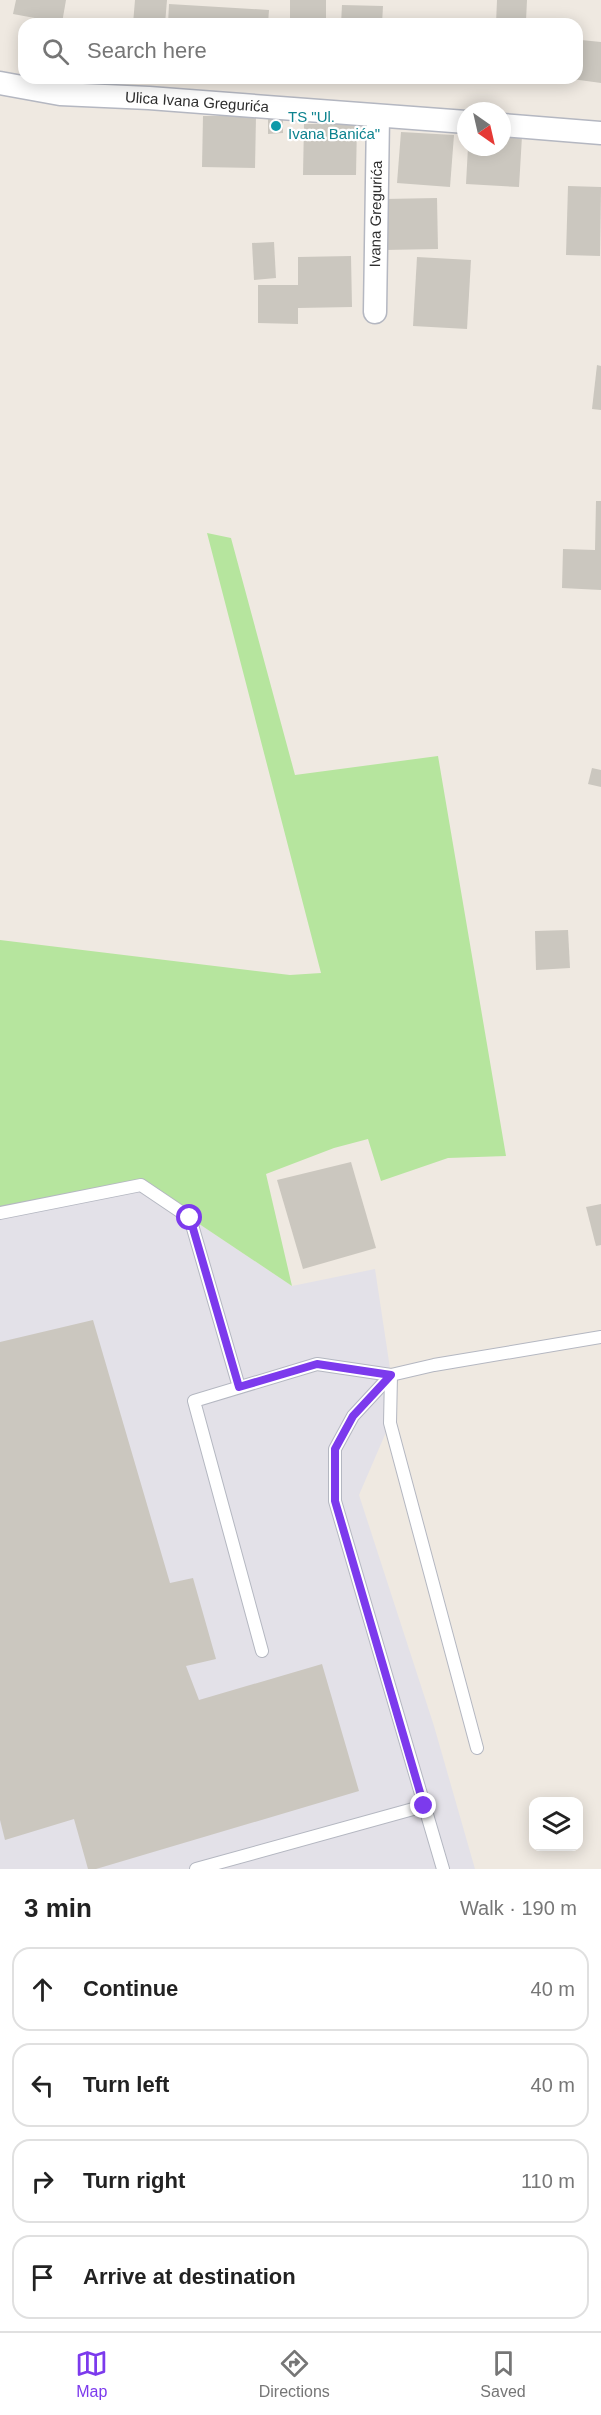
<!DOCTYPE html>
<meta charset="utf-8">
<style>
:root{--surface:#fff;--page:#f6f6f6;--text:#222;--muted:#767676;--line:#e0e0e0;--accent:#7c3aed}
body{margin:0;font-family:Arial,sans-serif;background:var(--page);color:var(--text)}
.controls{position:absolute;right:18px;bottom:18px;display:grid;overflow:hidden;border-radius:12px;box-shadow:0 3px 15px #0003}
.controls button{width:54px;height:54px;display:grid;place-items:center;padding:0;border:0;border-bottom:2px solid var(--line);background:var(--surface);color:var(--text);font:30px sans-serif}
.compass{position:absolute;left:457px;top:102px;width:54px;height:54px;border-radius:50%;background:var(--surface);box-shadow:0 3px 15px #0003;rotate:146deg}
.stop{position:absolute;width:18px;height:18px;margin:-14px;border:4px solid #7c3aed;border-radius:50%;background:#fff}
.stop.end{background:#7c3aed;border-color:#fff;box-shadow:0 2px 6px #0008}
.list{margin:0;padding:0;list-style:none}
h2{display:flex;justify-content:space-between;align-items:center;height:78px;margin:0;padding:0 24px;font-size:26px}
h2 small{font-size:20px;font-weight:400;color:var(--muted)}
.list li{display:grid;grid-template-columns:39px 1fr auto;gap:18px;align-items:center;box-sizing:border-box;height:84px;margin:0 12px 12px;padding:0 12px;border:2px solid var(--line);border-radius:18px}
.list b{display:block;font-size:22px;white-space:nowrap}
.list em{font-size:20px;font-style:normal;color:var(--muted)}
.icon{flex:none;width:33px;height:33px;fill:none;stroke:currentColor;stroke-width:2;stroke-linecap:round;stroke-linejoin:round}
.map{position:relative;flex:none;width:601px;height:1869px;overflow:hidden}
.search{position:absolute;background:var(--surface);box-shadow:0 3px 15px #0003;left:18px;right:18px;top:18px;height:66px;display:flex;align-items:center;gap:15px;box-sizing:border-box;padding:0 21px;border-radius:18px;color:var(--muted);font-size:22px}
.sheet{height:462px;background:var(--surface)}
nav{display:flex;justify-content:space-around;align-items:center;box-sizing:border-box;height:84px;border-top:2px solid var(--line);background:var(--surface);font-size:16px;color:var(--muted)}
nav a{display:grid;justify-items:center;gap:3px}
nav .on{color:var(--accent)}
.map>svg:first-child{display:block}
</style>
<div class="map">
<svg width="601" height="1869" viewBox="0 0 601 1869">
<rect width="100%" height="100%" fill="#efe9e1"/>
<polygon fill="#e3e1e8" points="141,1185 292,1286 375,1269 391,1375 390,1423 359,1495 434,1726 475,1869 0,1869 0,1213"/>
<polygon fill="#b6e59e" points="207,533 231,538 295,775 438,756 506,1156 448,1158 381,1181 368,1139 334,1148 266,1174 292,1286 141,1185 0,1213 0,940 290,975 321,973"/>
<g fill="#cbc7bf">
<polygon points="16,0 66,0 62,23 13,14"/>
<polygon points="135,0 167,0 165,24 133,24"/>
<rect x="290" y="0" width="36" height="24"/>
<polygon points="497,0 527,0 526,21 519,21 518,24 496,24"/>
<polygon points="169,4 269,10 268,24 168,24"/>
<polygon points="342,5 383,6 382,24 341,24"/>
<polygon points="581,40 601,42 601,83 572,79 577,78"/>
<polygon points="203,116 256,116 255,168 202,167"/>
<polygon points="268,119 283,119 283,133 268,134"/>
<polygon points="304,124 357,124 356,175 303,175"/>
<polygon points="401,132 454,135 450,187 397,183"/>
<polygon points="502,135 522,136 519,187 466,184 468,147 502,147"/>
<polygon points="568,186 601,187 600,256 566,255"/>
<polygon points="437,198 438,249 384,250 384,199"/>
<polygon points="274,242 276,278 254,280 252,243"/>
<polygon points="351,256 352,307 298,308 298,324 258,323 258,285 298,285 298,257"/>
<polygon points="417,257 471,260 467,329 413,326"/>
<polygon points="597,365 601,366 601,410 592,409"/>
<polygon points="596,501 601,501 601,590 562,588 563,549 595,550"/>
<polygon points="592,768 601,770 601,787 588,784"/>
<polygon points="568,930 570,968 536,970 535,931"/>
<polygon points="351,1162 376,1248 303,1269 277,1180"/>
<polygon points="601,1204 601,1245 596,1246 586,1207"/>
<polygon points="93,1320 170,1583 193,1578 216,1659 186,1666 199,1700 322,1664 359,1791 96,1869 88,1869 74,1819 5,1840 0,1820 0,1342"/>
</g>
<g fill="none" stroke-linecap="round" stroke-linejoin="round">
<defs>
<g id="lane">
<polyline points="0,1213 141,1185 190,1218 239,1387"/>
<polyline points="391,1375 353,1416 335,1449 335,1501 443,1869"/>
<polyline points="391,1375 390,1423 477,1748"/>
<polyline points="262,1651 194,1401 317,1364 391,1375 434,1365 601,1337"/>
<polyline points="196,1869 424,1806"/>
</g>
<g id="street">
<polyline points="0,83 60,94 149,98 466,122"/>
<polyline points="502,125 601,133"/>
<polyline points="375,312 378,116"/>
</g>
</defs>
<use href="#lane" stroke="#b4b7c1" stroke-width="14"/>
<use href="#street" stroke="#b4b7c1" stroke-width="25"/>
<use href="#lane" stroke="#fff" stroke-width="12"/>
<use href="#street" stroke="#fff" stroke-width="22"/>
</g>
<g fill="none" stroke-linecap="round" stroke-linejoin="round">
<polyline stroke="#7c3aed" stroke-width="8" points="190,1218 239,1387 317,1364 391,1375 353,1416 335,1449 335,1501 424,1806"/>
</g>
<circle fill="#0f9aa8" stroke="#fff" stroke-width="2" cx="276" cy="126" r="6"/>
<g text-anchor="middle" stroke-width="4.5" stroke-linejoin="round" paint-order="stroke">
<g font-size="15" fill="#2e2e2e" stroke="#fff">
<text transform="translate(197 102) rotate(4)" y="5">Ulica Ivana Gregurića</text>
<text transform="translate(376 214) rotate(-89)" y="5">Ivana Gregurića</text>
</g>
<g font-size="15" fill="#0d838f" stroke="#fff" text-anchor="start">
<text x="288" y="122">TS "Ul.<tspan x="288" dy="17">Ivana Banića"</tspan></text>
</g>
</g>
</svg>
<div class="controls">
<button><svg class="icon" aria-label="layers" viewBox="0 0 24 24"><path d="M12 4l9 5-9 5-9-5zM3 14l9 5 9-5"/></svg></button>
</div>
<svg class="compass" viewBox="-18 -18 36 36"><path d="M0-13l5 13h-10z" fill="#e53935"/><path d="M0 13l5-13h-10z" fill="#767676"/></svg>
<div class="stop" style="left:190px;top:1218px"></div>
<div class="stop end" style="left:424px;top:1806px"></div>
<div class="search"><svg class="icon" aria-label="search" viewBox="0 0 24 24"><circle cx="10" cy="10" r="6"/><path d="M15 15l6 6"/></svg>Search here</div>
</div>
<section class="sheet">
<h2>3 min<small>Walk · 190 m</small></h2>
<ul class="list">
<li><svg class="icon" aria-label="ahead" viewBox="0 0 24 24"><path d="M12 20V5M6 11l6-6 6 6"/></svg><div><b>Continue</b></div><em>40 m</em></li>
<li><svg class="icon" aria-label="left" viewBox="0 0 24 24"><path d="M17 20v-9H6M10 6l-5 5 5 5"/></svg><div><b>Turn left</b></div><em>40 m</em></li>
<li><svg class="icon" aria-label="right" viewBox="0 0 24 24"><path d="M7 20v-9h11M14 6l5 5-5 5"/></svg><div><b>Turn right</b></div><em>110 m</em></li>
<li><svg class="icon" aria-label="arrive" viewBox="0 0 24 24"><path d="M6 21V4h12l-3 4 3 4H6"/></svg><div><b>Arrive at destination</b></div></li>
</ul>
</section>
<nav>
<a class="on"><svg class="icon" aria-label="map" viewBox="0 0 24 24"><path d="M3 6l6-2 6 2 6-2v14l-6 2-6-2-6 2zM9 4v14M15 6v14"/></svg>Map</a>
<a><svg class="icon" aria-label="directions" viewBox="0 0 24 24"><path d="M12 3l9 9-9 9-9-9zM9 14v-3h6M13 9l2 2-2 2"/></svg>Directions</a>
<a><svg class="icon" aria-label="saved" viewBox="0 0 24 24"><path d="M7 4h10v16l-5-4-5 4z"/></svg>Saved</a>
</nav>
